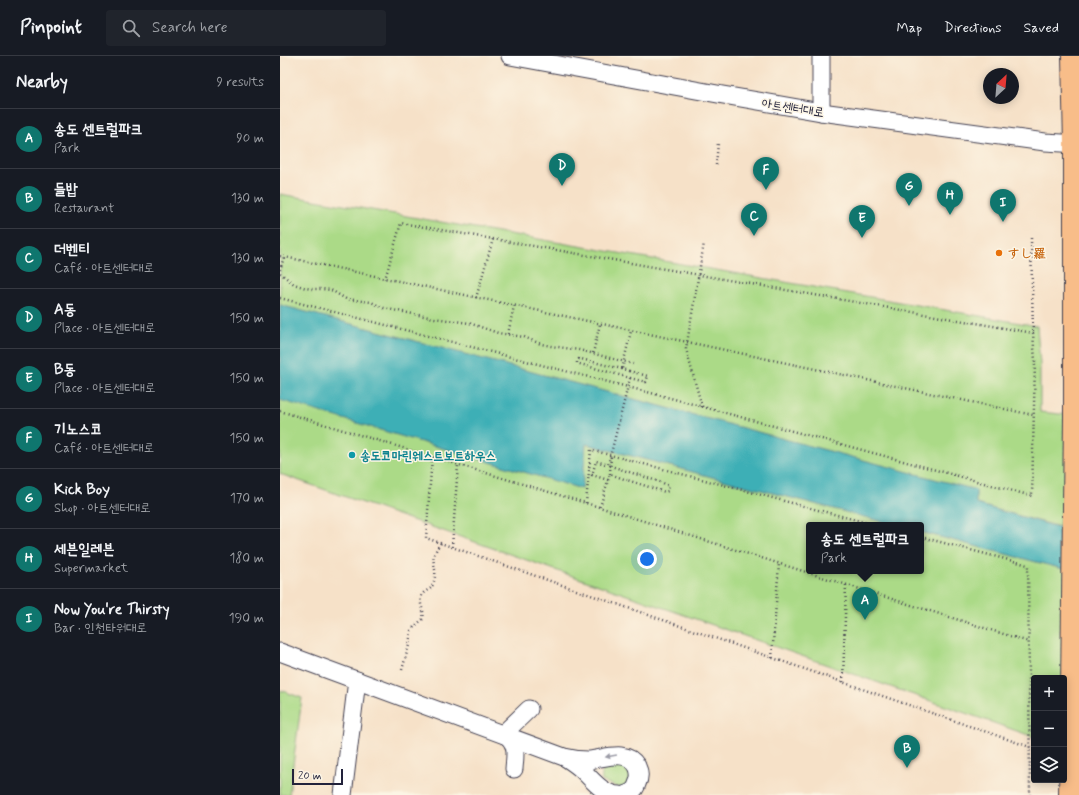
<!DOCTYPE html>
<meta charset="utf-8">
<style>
:root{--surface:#171b24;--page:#20242c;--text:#f1f3f6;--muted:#9ea1a6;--line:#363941;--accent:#0f766e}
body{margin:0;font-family:Mynerve,"LXGW WenKai TC","Poor Story","Klee One",sans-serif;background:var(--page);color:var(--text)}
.controls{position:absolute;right:12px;bottom:12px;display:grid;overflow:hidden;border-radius:4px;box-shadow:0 2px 10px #0003}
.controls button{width:36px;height:36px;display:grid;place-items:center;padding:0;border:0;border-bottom:1px solid var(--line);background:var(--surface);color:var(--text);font:20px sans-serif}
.compass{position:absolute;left:703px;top:12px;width:36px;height:36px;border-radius:50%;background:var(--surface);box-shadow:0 2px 10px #0003;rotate:26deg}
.scale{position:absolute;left:12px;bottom:10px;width:51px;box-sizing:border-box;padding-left:4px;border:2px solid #22223b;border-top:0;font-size:11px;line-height:14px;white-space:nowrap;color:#22223b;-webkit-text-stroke:3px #fcf5e5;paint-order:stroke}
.you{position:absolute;left:367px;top:503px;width:14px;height:14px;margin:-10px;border:3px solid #fff;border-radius:50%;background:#1a73e8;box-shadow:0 0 0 6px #1a73e833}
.badge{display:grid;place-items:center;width:26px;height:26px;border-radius:50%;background:var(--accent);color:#fff;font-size:13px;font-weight:700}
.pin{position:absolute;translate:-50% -33px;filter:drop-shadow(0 1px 2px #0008)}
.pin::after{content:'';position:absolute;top:21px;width:14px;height:12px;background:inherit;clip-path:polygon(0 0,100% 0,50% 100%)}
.popup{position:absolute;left:526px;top:466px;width:118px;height:52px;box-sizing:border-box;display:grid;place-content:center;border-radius:4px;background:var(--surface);filter:drop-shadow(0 1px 3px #0005);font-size:13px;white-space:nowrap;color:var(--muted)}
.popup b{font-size:15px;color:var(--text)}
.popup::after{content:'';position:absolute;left:50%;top:100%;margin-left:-8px;border:8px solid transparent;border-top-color:var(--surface)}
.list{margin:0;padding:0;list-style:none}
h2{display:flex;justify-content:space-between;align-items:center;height:52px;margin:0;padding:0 16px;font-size:17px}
h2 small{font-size:13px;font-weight:400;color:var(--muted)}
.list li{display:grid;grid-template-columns:26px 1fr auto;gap:12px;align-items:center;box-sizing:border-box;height:60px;padding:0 16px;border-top:1px solid var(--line)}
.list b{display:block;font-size:15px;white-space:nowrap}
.list p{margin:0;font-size:13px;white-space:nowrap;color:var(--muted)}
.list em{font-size:13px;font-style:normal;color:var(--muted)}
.icon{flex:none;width:22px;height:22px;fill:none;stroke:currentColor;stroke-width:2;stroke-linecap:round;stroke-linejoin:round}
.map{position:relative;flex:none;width:799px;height:739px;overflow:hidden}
header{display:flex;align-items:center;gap:24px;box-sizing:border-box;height:56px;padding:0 20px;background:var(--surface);border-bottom:1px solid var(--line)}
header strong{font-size:19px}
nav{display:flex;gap:22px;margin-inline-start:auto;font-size:14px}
.search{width:280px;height:36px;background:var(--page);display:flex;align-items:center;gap:10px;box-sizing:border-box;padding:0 14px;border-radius:4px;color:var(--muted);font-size:15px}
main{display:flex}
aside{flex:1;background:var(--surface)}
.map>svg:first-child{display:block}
</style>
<header>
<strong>Pinpoint</strong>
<div class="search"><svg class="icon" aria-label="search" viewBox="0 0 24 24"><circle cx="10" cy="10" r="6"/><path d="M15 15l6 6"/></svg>Search here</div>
<nav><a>Map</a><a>Directions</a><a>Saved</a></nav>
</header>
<main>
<aside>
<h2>Nearby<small>9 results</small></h2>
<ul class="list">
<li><span class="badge">A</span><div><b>송도 센트럴파크</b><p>Park</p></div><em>90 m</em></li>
<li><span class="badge">B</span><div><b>들밥</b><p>Restaurant</p></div><em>130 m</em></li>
<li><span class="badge">C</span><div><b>더벤티</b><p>Café · 아트센터대로</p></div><em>130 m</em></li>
<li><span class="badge">D</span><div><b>A동</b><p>Place · 아트센터대로</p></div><em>150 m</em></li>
<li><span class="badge">E</span><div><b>B동</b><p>Place · 아트센터대로</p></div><em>150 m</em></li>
<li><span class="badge">F</span><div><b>기노스코</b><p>Café · 아트센터대로</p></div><em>150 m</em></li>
<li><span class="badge">G</span><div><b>Kick Boy</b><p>Shop · 아트센터대로</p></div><em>170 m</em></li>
<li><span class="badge">H</span><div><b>세븐일레븐</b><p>Supermarket</p></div><em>180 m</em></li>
<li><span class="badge">I</span><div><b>Now You're Thirsty</b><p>Bar · 인천타워대로</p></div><em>190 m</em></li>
</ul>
</aside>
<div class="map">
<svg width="799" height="739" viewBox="0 0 799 739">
<rect width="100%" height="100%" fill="#fcf5e5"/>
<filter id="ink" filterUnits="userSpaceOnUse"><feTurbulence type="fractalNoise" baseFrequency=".025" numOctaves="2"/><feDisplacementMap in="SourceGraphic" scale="8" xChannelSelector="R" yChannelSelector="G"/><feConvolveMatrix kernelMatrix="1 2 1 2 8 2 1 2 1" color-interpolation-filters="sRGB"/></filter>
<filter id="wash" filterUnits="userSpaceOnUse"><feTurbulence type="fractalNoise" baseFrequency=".012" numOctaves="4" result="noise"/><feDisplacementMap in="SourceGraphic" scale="16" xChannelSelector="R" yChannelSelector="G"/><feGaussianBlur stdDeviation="0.9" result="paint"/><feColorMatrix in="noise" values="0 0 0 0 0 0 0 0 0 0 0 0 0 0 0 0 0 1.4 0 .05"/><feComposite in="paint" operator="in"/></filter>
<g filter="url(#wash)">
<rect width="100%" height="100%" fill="#f6e1c8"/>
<g fill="#abda87" stroke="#667e61">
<polygon points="0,138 757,270 760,308 760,356 799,360 799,476 696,448 696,434 0,249"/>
<polygon points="0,343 97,373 302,433 306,388 615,469 529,469 529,515 641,515 641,476 799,517 784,622 754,622 754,681 0,418"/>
<polygon points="0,634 22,642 9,739 0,739"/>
<path d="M328 706H348L354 721 345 734 322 725C321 717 323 712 328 706Z"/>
</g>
<polygon fill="#3eafb6" stroke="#306878" points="0,249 696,434 696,448 799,477 799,517 641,476 641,469 615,469 306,388 302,433 97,373 0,344"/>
</g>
<g filter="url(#ink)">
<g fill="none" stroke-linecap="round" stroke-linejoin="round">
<defs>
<g id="minor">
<polyline points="230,0 443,39 541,56 765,86 799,88"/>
<polyline points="541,0 541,56"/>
<path d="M0 596 284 701C292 703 300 704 308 704 324 703 346 692 357 710 360 716 360 722 357 728 355 735 350 737 344 739"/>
<polyline points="223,678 249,653"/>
<path d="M226 679C238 689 235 698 234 713"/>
<path d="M286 702C292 706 297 709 302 714 313 724 322 738 339 739"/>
<polyline points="63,739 77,624"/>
</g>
<g id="major">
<polyline points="793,0 795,88 795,360"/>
<polyline points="790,739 792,635"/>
</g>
</defs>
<use href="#minor" stroke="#423f50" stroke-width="19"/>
<use href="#major" stroke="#423f50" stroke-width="24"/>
<g stroke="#423f50" stroke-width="2.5" stroke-dasharray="1 3" stroke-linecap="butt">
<polyline points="436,109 438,87"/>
<polyline points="751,182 753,277"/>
<polyline points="0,200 753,359"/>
<polyline points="0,214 4,201"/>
<polyline points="0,217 14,228 26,232 31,233 42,233 51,234 66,243 91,246 104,252 113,254 154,262 189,267 218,277 244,281 261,288 271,290 299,294 353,308"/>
<polyline points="0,242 383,340 752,440 755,305 753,277 121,167 105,223"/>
<polyline points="196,242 213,183"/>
<polyline points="228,278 234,250"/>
<polyline points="313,297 320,268"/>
<polyline points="349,315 342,313 351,275"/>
<polyline points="350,322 366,326 368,320 360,318"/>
<polyline points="422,351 406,293 424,187"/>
<polyline points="0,355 319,451 749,586"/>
<polyline points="152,401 146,482 750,691"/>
<polyline points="330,418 331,399"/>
<polyline points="328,424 312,419 316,405 328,409"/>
<polyline points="306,447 311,394 595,469"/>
<polyline points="320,451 330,418 347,424"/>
<polyline points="641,481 748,509 750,739"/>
<polyline points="172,491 178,409"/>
<polyline points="492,602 499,507"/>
<path d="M122 614 129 589 131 575 134 571 143 563C145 554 139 549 141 541 143 535 148 535 152 531 152 530 154 526 154 525 159 508 146 506 161 487"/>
<polyline points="563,626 566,528"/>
</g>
<use href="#minor" stroke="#fff" stroke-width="17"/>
<use href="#major" stroke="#f8bd89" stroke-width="22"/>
<defs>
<polyline id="major-bridge" points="792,635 795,360"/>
</defs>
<use href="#major-bridge" stroke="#423f50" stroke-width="24" stroke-linecap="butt"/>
<g stroke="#423f50" stroke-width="2.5" stroke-dasharray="1 3" stroke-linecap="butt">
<polyline points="342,313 301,303 299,303 297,305 297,307 300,308 350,322 328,409 383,427 389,430 388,435 385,436 347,424"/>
<polyline points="349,315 360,318"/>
</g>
<use href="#major-bridge" stroke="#f8bd89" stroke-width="22"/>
</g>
<defs><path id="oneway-solid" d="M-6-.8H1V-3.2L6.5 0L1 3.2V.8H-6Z"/></defs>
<use fill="#9c9ca7" href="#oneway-solid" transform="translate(331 700) rotate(170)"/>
</g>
<circle fill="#e8710a" stroke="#fcf5e5" stroke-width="1.5" cx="719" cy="197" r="4"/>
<circle fill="#0f9aa8" stroke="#fcf5e5" stroke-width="1.5" cx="72" cy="399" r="4"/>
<g text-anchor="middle" stroke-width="3" stroke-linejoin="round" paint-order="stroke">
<g font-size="13" fill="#22223b" stroke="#fcf5e5">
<text transform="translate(513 51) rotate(9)" y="5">아트센터대로</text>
</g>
<g font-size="13" font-weight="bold" fill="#c56008" stroke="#fcf5e5" text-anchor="start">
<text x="727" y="202">すし羅</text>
</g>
<g font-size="13" font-weight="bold" fill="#0d838f" stroke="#fcf5e5" text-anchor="start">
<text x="80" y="404">송도코마린웨스트보트하우스</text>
</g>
</g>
</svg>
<div class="controls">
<button>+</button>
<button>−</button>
<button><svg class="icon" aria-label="layers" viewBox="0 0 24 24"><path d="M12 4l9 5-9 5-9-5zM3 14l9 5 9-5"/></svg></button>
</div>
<svg class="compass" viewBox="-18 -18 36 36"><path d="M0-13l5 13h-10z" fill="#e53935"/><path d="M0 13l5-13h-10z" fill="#9ea1a6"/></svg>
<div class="scale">20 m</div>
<div class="you"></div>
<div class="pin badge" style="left:585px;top:564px">A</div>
<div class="popup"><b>송도 센트럴파크</b>Park</div>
<div class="pin badge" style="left:627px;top:712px">B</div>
<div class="pin badge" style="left:474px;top:180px">C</div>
<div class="pin badge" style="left:282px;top:130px">D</div>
<div class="pin badge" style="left:582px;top:182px">E</div>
<div class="pin badge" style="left:486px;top:134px">F</div>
<div class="pin badge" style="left:629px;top:150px">G</div>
<div class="pin badge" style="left:670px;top:159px">H</div>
<div class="pin badge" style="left:723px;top:166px">I</div>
</div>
</main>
